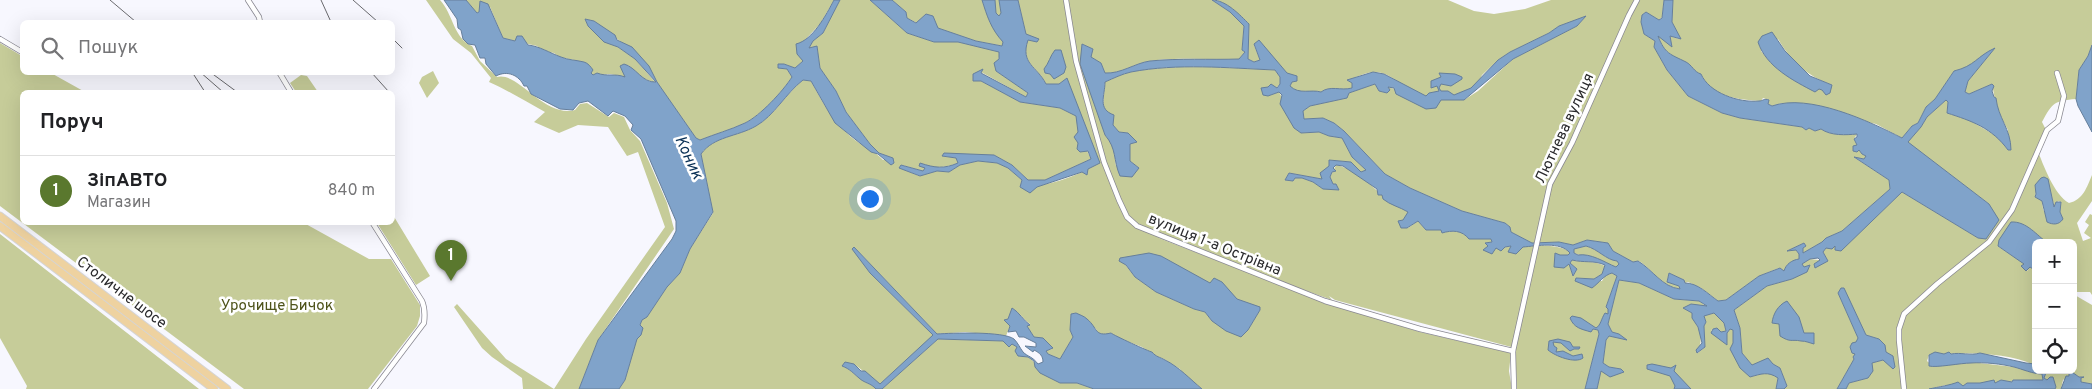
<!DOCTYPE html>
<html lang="uk">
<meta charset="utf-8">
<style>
:root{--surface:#fff;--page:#f2f2f2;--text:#202124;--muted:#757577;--line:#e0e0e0;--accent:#5a782e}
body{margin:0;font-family:Overpass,sans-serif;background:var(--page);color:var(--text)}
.controls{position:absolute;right:15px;bottom:15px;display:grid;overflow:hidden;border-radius:8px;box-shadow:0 5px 20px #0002}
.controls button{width:45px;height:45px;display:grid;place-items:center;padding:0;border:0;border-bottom:1px solid var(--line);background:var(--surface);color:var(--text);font:25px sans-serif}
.you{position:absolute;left:869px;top:198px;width:18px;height:18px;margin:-12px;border:4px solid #fff;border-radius:50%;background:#1a73e8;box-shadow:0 0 0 8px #1a73e833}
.badge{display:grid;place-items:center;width:32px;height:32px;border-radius:50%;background:var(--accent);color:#fff;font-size:16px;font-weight:700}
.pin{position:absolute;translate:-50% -41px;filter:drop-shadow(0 1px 2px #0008)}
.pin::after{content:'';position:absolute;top:26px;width:18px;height:15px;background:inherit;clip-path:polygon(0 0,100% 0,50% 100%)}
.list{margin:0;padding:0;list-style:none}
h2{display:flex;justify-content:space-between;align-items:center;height:65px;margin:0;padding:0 20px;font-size:21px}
h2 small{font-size:16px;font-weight:400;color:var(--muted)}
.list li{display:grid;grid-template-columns:32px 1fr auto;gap:15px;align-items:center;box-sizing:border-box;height:70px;padding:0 20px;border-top:1px solid var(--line)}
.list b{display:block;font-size:19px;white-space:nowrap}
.list p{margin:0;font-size:16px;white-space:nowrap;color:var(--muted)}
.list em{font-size:16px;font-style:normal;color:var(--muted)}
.icon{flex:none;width:28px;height:28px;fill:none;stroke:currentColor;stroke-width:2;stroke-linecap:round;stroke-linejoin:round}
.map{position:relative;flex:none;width:2092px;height:389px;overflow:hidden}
.search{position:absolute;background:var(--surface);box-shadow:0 5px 20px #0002;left:20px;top:20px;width:375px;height:55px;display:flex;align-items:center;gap:12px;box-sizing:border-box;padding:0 18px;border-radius:8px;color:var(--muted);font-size:19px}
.panel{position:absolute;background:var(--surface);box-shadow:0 5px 20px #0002;left:20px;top:90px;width:375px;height:135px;border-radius:8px}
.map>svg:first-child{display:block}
</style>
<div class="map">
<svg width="2092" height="389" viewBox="0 0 2092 389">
<rect width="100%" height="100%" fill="#f7f7fe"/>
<g fill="#c6cc99" fill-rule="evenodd">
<path d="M426 0H440C453 14 454 39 472 46L480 61 497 77C518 71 544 118 575 110L580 104 587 103 609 117 614 113 624 117 630 130 640 141 667 203 674 229 598 340 579 389H523L522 378 492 357 482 348 454 307 457 304 506 359 554 389 586 339 665 227 638 152 627 156 608 127 578 125 559 133 534 122 545 112C525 101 509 91 489 82L491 78 471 53 453 39Z"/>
<path d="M466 0H834L820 24 803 42V61L795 68 784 64 779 68 787 69 792 77C782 92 760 116 745 123 730 130 715 134 700 140L696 138 654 78 625 45 594 21 585 19 588 26 604 41 618 47 635 59 656 83 644 79 628 65 625 77 610 74 593 76 584 62 559 57 554 53 543 51 537 46 503 38 490 7 476 13Z"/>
<path d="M840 0H870L907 33 934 42H958L1000 52 996 71 1028 93 1026 97 981 72 973 74 981 81 1020 102 1060 108 1077 116 1078 132 1091 159 1045 180H1028L1012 165 994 155 943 156 957 158 958 163C945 168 938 167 925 168L923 171 902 165 900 168 919 176 937 171 949 172 960 165 978 161 997 163 1008 168 1022 180 1020 187C1048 187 1075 177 1099 163L1066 79 1059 84H1046C1037 66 1020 64 1028 39L1036 42 1026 35 1018 0H1212L1230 12 1244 25 1242 50 1245 52 1239 59C1210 60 1179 57 1150 61 1135 63 1121 74 1105 73L1101 63 1090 57 1093 49 1082 44 1105 135 1113 144 1116 166 1139 168 1130 161V144L1136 142 1128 133 1119 132 1113 125 1103 107 1105 82C1114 78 1122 74 1131 72 1178 63 1227 68 1275 70L1280 77V84L1268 96 1279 92 1301 133 1319 132 1329 136 1342 138 1352 157 1367 171 1361 172 1351 162 1329 160V166L1322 179 1289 173 1285 180 1293 181 1295 178H1302L1313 182 1323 189 1333 184 1330 177 1336 165C1353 168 1370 184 1382 195 1389 202 1400 207 1408 212V228L1418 221 1426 230H1441L1442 233C1452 230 1462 230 1469 239H1491L1492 242 1486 243 1488 246 1496 248C1512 247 1559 241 1571 253L1568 255H1560L1569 264 1573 276 1577 269 1570 263 1572 260C1584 263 1594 260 1605 266L1602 274 1594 279 1576 278V281H1602L1606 274 1612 273 1617 276 1606 307 1608 309V314H1605L1599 326 1596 329 1587 322 1593 329 1598 330 1599 334 1585 389H1517L1515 348 1335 300 1329 296 1332 300 1156 237 1330 304 1420 332 1511 353 1509 371 1512 389H1202L1183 374 1180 369 1164 359 1155 356 1142 347 1116 337 1111 333 1103 335 1098 333 1096 329 1076 313 1071 314 1070 330 1073 337 1060 359 1048 354 1045 351 1052 349 1034 337 1027 326 1030 324C1023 319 1020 313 1013 309L1008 319 1010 326 1006 336 965 332 937 334 854 247 870 273 934 336 880 384 854 364 842 366C850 369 853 373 859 378 865 383 871 383 876 389H619L625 380 642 319 647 317 667 287 680 273 690 249 713 213 701 154C714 136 737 137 756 126 774 116 786 94 803 80L811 81C824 105 833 122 855 140 864 147 875 151 883 160L893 158 879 153 870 144 846 112 836 91 820 68 817 47 809 48 813 41 823 33ZM1161 256 1198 278 1201 282 1246 307 1260 310 1248 330 1212 321 1205 312 1194 309 1156 292 1135 277 1120 258Z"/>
<polygon points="892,0 982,0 990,23 993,0 1000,0 1004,27 1003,46 976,41 937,28 933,16 926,14 917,23 907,18 906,12"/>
<path d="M1217 0H1448L1474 11 1494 14 1525 9 1551 0H1664L1662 17 1659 20 1646 12 1642 15 1641 22 1644 34 1655 41 1654 47 1667 70 1688 96 1722 113 1740 118 1802 127 1806 130 1809 128 1815 131 1821 129C1831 136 1846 135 1857 134L1854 139 1858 146 1853 147 1854 151 1857 152 1859 149 1862 154 1867 156 1865 159 1855 158 1889 180 1890 189 1842 231 1826 238 1822 242 1803 253V248L1806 246 1804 243 1789 250H1796L1799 254V259C1792 261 1786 264 1784 271L1779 268 1759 276 1726 300 1718 301 1701 288 1688 282 1685 283 1684 280 1669 273 1667 281 1679 286 1680 289C1662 287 1653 270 1639 261L1633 262 1613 251 1607 243 1587 240 1573 245 1559 242 1532 243 1511 232 1510 227 1505 223 1462 211 1410 188 1385 174 1344 131 1334 123 1323 118 1304 119 1303 111 1310 106 1346 98 1349 93 1375 84 1379 91 1387 93 1390 90 1387 87 1399 90 1416 101 1424 102 1444 97 1464 100 1478 91 1513 59 1577 26 1585 17 1559 26 1549 33 1510 52 1498 60 1482 75 1477 87 1469 93 1457 97 1437 95 1421 99C1406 91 1393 72 1374 72 1366 72 1355 78 1348 80L1352 83V88C1341 91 1330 85 1321 92 1311 89 1299 95 1290 87L1292 81H1297V76L1287 74 1259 41 1254 45 1260 60 1254 62 1248 59 1249 24 1236 12Z"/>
<path d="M1673 0H2092V45L2088 56 2079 70 2076 99C2054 101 2053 102 2042 122L2046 130 2037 149C2043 164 2054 195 2069 203 2083 200 2087 187 2092 175V201L2077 223 2083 241 2091 238 2084 233 2089 225 2085 222 2090 214 2092 215V295L2090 292H2073V243H2048L2039 237 1999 244V247L2025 264 2027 271 2030 267 2036 271V366C2011 353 1974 353 1947 354 1940 355 1936 352 1929 355L1927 361 1934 367 1942 364 1971 362 2014 367 2042 374 2043 380 2013 381 1993 389H1953L1946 385 1929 389H1846L1849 383 1868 378 1872 363 1883 360 1893 368 1879 339 1866 335 1843 288 1838 293 1858 338 1854 359 1837 389H1784L1787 386 1780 368 1773 364 1752 365 1742 353 1740 328 1734 310 1767 286 1792 279 1804 267 1801 264 1810 259 1828 261 1823 252 1826 248 1836 245 1841 250 1902 192 1978 238 1989 204 1907 142 1921 127 1927 117 1946 100 1948 102 1947 113 1969 120 1998 137 2008 150V130L1997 110 1992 84 1969 94 1965 92 1968 81 1994 49C1982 54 1983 56 1974 63 1968 68 1961 69 1954 71L1935 99 1926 107 1918 123 1912 126 1902 138 1876 124 1782 103 1772 106 1768 104 1769 100 1763 98 1761 101C1740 100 1710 97 1701 74L1695 72 1688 63 1675 58 1664 49 1657 34 1672 46 1669 36 1680 39 1672 22ZM1778 39C1790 60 1808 77 1832 85 1807 97 1776 70 1761 51ZM2048 185 2055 208 2058 201 2061 202 2060 212 2062 216 2046 215 2043 209 2042 200 2035 197 2036 192Z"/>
<polygon points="0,43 22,56 22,72 51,73 85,92 22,92 22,222 304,223 369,259 391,259 420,305 420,316 417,326 368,389 244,389 0,206"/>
<polygon points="433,71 439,83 427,98 419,83 422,77"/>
<polygon points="301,75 307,76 318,92 296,92 290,83"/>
<polygon points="393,215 430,276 416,285 377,223 392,222"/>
<polygon points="0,234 199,389 26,389 27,386 0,338"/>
<path d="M1586 246C1598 249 1606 260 1617 261L1619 264 1616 267 1574 253V249Z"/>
<path d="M1619 280 1639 283 1674 299 1699 301 1707 307 1684 308 1692 313C1692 318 1694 320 1696 324 1703 334 1701 343 1698 353L1705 347 1704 326 1706 322 1704 316 1714 313 1724 323 1726 332H1721L1717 328 1711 330 1727 344V333L1730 329 1733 330V343L1750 377C1761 374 1768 371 1778 377L1776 389H1597L1601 370 1621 369 1609 367 1603 363 1606 340 1609 336 1625 339 1619 334 1612 332 1608 324Z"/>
<polygon points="2073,294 2092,305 2092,384 2081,382 2081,378 2071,372 2073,370"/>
<polygon points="938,339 1003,341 1009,346 1012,343 1017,347 1018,356 1028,357 1060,383 1077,383 1094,389 882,389"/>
<polygon points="2047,370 2069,370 2069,376 2063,380 2061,389 2055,389 2055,385 2044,378"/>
</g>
<g fill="#80a3ca" stroke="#667f9b" fill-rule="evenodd">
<path d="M444 0H466L477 13 479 12 480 1 488 4 503 38 515 41 517 36H522L528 45C539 46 550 53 561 57 568 60 576 60 584 62 588 63 591 67 593 70L591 73 593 75 597 73C607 77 615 73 625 77L620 66 624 64C636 67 642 83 656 82L635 59 618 47 604 42 588 26 585 19 594 21 615 35 617 40 632 47 649 66 657 82 696 138 700 140C715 134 730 130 745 123 760 116 783 91 792 77L787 69 778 68V64H784L795 68 803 61 797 54 796 44C813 40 826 15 834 0H840L823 33 813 41 809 48 817 46 820 68 836 91 846 112 870 144 879 153 893 158 894 163 891 165 878 154 871 152 835 123 811 81 803 80C786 93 774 116 756 126 737 137 714 136 701 154L713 212 690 249 680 273 667 287 647 317 642 320 640 325 643 328 641 335 637 339 625 380 619 389H579L598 340 672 239 676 231V221L641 139 631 130 633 125 625 116 613 111 608 116 588 101 579 103 573 110 560 109 531 94 527 86H524C519 75 507 70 496 76L486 64 485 58H480L475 45 468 44 463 39 461 30 458 28 457 19Z"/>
<path d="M870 0H892L906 12 907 18 916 23 926 14 933 16 938 28 976 41 1002 46 1003 42C991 29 987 16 982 0H995L996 13 999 16 1001 13 999 0H1018L1026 34 1039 39 1037 42 1028 40C1020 64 1037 66 1046 84H1059L1067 78 1100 163 1088 169 1087 175 1082 172 1037 187 1030 193 1020 187 1022 180 1008 168 997 163 978 161 960 165 949 172 937 171 920 176 899 168 901 165 923 171 925 168 919 166 920 163C935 168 944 169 958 163L956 158 942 156 944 153 994 155 1012 165 1028 180H1045L1091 159 1088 151 1080 152 1077 149 1078 143 1074 137 1078 132 1076 116 1060 108 1020 102 981 81H973V74L983 69 981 73 1026 97 1028 93 996 71 994 63 999 59V52L958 42H934L907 33Z"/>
<path d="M1212 0C1226 0 1240 15 1249 24L1248 59 1254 62 1260 60 1254 44 1259 40 1287 73 1297 76V81L1292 82 1290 86C1299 95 1311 89 1321 92 1330 85 1341 91 1352 88V83L1347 80 1373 72 1384 74 1426 96 1429 93 1439 91 1437 86 1431 88V81L1441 77 1439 73 1455 74 1462 77V79L1451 86 1441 84 1439 88 1441 91H1448L1454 95 1471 88 1498 60 1510 52 1549 33 1559 26 1586 16 1577 26 1513 59 1464 100H1441L1436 108 1426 109 1396 94 1394 88 1388 87 1390 90 1387 93 1379 91 1375 84 1349 93 1347 98 1310 106 1303 111 1304 119 1323 118 1334 123 1344 131 1385 174 1410 188 1462 211 1505 223 1510 227 1511 232 1532 243 1559 242 1573 245 1587 240 1608 243 1613 251 1633 262 1638 261C1653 270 1662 287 1680 289L1679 286 1667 282 1669 273 1684 280 1685 283C1698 283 1708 294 1718 301L1726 300 1759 276 1780 268 1784 271C1786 264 1792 260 1799 259V254L1796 250 1787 251 1804 243 1806 246 1803 248V253L1822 242 1826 238 1842 231 1890 189 1889 180 1854 157 1864 159 1866 156 1862 154 1859 150 1857 152 1853 151V146L1857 145 1854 139 1857 137V134C1846 135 1831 136 1821 129L1815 131 1809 128 1806 130 1802 127 1740 118 1722 113 1688 96 1667 70 1654 47 1655 41 1644 34 1641 22 1642 15 1646 12 1659 20 1662 18 1664 0H1673L1672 22 1681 39 1670 36 1672 47 1658 36C1665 54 1670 54 1686 62 1692 65 1694 72 1701 74 1709 93 1739 103 1759 101 1763 101 1764 98 1769 100L1768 104 1772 106C1809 93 1869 121 1902 138L1912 126 1918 123 1926 107 1935 99 1954 71C1975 66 1977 56 1995 48L1968 81 1965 92 1969 94 1992 84 1994 86 1992 91 1994 97 1996 98C1998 118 2011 129 2011 150H2008C1992 128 1972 121 1947 113L1948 102 1946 100 1927 117 1921 127 1908 142 1989 204 1999 220 1986 239 1978 238 1902 192 1841 251 1835 250V246L1832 249 1826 248 1823 252 1828 261 1815 268 1814 264 1820 260 1818 258 1810 259 1802 264 1804 267 1810 265 1807 272 1792 279 1767 286 1734 310 1740 328 1742 353 1752 365 1768 358 1773 364 1780 368 1787 386 1784 389H1776L1778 378C1768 371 1761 374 1750 377L1740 368 1730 349 1733 343V330L1730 329 1727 333V345L1711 333 1713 329 1717 328 1721 332 1726 331 1724 323 1714 313 1704 316 1706 322 1704 326 1705 347 1697 353 1696 350 1702 343 1698 327 1692 318V313L1683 308 1691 304 1707 306 1699 301 1674 299 1639 283 1619 280 1608 324 1612 332 1619 334 1627 340 1609 336 1606 340 1603 363 1609 367 1621 369 1624 372 1610 377 1601 371 1597 389H1585L1599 334 1598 330 1593 329 1591 332C1581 329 1574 328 1570 318L1572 316 1581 318 1596 328C1601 325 1601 319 1605 313L1608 314V309L1606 307 1617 276 1612 273C1604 275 1599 283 1592 288L1575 281 1576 278 1594 279 1602 274 1605 265C1594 260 1584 263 1572 260L1570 263 1577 269 1573 276 1569 264 1564 268 1554 267 1555 253 1560 255H1568L1570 253C1560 241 1537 246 1523 247L1516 254 1508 252 1511 246 1505 247 1501 251 1496 248 1492 254 1483 250 1488 246 1485 243 1492 242 1491 239H1469C1462 230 1452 230 1442 233L1441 230H1426L1418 221 1407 228H1401L1398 221 1403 220 1408 212C1400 207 1390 205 1383 199L1382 195H1378L1377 189 1343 166 1336 165 1333 168 1336 171 1332 172 1330 177 1333 184H1336L1339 190 1323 189 1313 182 1302 178H1295L1293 181 1285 180 1289 173 1322 179 1320 173 1329 166V160L1351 162 1361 172 1366 170 1352 157 1342 138 1329 136 1319 132 1301 133 1294 128 1280 104 1282 95 1279 92 1268 96 1263 95 1261 88 1268 87 1271 84 1277 88 1280 84V77L1275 70C1227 68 1178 63 1131 72 1122 74 1114 78 1105 82 1105 96 1097 109 1114 115L1113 125 1119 132 1128 133 1137 142 1130 144V161L1139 168 1132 177 1120 176C1113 160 1117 149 1105 135L1080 64 1082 44 1093 49 1091 57 1101 63 1105 73C1121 74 1135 63 1150 61 1179 58 1210 60 1239 59L1245 52 1242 50 1244 26 1230 12ZM1586 246C1598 249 1606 260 1617 261L1619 264 1616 267C1604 262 1591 253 1578 255L1574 253V249Z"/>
<path d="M1772 32 1785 51 1810 76 1832 85 1830 93 1826 95 1822 90 1819 89 1815 92C1794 81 1766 67 1758 42L1762 36Z"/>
<polygon points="2092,45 2092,132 2078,106 2076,99 2079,70 2088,56"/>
<path d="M1055 50H1061L1066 67 1064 73 1054 79 1050 74 1045 73 1044 69C1049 63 1050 56 1055 50Z"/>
<path d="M2044 177 2048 179 2054 207 2056 202H2061L2060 212 2063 219C2059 225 2053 225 2047 222L2042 201 2035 197 2036 194 2035 185 2041 178Z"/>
<path d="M2011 222C2027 221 2037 236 2048 243H2036V271L2030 267 2026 271 2021 266 2024 264 1998 246 1999 240Z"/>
<path d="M854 247 937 334C952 333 1003 331 1014 339 1018 343 1020 348 1023 352 1028 357 1032 356 1038 364L1043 362C1043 356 1040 353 1034 350L1033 352 1025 346 1036 347V343L1024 337H1019L1016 331 1008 332 1010 326 1004 320 1008 319 1012 308C1020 313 1023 320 1030 325L1027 326 1034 337 1043 338 1053 348 1046 351 1048 354 1060 359 1073 337 1070 330 1071 314 1076 313C1080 315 1084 316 1087 319 1098 328 1094 337 1111 333 1113 335 1150 352 1152 352 1156 357 1160 357 1165 360 1179 367 1190 379 1202 389H1094L1077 383H1060L1040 373 1035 367 1034 361 1028 357 1018 356 1015 351 1017 347 1012 344 1009 347 1003 341 938 339 882 389H876C871 383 864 383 859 378 853 373 850 369 842 366L845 362 854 364 861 371H865L880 384 933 335 870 273 852 249Z"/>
<polygon points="1149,253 1161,256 1210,283 1214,278 1222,282 1237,299 1260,307 1260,310 1248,330 1241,337 1226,331 1212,321 1205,312 1194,309 1156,292 1135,277 1126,265 1119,261 1120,258"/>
<polygon points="1841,288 1844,288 1866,335 1879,339 1885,345 1886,352 1893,356 1895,367 1893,369 1883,360 1872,363 1873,371 1868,378 1849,383 1846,389 1837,389 1854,359 1853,357 1855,354 1852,353 1850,347 1852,343 1856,342 1858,338 1838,293"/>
<path d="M1787 301 1799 317 1804 333H1814V344C1810 343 1806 341 1801 341 1791 339 1791 343 1780 336L1779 324 1772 323C1773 314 1778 305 1787 301Z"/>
<path d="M1558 339 1570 342 1573 347H1580L1579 349H1574L1570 351 1561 343 1553 342 1554 346 1557 348 1556 352 1563 351 1573 356 1582 354 1583 358C1575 364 1555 356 1548 350L1549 341Z"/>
<path d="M1935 352 1944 354 1949 352 1951 354C1961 352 1970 356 1980 353L2026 363 2035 364 2036 370H2047L2044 378 2047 380 2050 377H2053L2056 387 2055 389H1929C1938 387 1951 385 1958 382L1963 386 1967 383H1980L1994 380 1995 383 2001 380 2012 382 2013 380H2043L2042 374C2033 374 2022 369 2014 367 2002 364 1984 362 1971 363 1961 363 1936 368 1929 366V355Z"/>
<polygon points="1652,364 1671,368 1676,365 1674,371 1691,389 1674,389 1675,386 1670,376 1647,369 1647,365"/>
<polygon points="2069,370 2079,377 2084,377 2081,378 2081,382 2092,384 2092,389 2061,389 2066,376 2069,376"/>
</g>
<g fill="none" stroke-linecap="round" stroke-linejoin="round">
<defs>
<g id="minor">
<polyline points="248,0 259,17 260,22"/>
<polyline points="1066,0 1076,61 1104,162 1119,200 1127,217 1137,226 1325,301 1420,329 1513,351"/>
<polyline points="0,39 22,52"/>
<polyline points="279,72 291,92"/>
<path d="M372 222 422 301C425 308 425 315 424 323L374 389"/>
<polyline points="1514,389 1513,351 1550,184 1572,143 1629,15 1637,0"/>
<polyline points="1904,389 1899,340 1899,329 1904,314 1937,284 1989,242 2012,210 2047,130 2058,121 2064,96 2057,73"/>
</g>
<g id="trunk">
<polyline points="0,216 227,389"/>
<polyline points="0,226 214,389"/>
</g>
</defs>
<use href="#minor" stroke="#898891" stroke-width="6"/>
<use href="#trunk" stroke="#d4d4d5" stroke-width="9"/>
<use href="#minor" stroke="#fff" stroke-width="4.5"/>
<use href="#trunk" stroke="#eed2a0" stroke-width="7"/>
<g stroke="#6a6a6e" stroke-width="1">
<polyline points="110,0 136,22"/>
<polyline points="321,0 331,22"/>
<polyline points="353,0 378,22"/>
<polyline points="392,38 402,48"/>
<polyline points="192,72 205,92"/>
<polyline points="200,72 223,92"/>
<polyline points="210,72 237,92"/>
<polyline points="371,72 389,92"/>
</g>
</g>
<g text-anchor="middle" stroke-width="5" stroke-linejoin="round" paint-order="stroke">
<g font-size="15" fill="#2a2a2d" stroke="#fff">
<text transform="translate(1564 128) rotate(-65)" y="5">Лютнева вулиця</text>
<text transform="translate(1215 244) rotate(22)" y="5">вулиця 1-а Острівна</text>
<text transform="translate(122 292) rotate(37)" y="5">Столичне шосе</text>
</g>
<g font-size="15" fill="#4e531a" stroke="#fff">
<text x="277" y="310">Урочище Бичок</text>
</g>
<g font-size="16" font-style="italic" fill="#0a3156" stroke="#fff">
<text transform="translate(690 157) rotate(65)" y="6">Коник</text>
</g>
</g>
</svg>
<div class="controls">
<button>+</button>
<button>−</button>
<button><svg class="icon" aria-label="locate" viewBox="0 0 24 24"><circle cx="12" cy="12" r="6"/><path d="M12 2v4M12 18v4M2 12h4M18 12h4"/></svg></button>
</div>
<div class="you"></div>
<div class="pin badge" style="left:451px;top:281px">1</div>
<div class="search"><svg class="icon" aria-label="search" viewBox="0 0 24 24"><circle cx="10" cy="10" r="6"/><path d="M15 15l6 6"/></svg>Пошук</div>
<section class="panel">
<h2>Поруч<small></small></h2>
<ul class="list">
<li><span class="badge">1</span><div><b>ЗіпАВТО</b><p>Магазин</p></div><em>840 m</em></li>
</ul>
</section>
</div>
